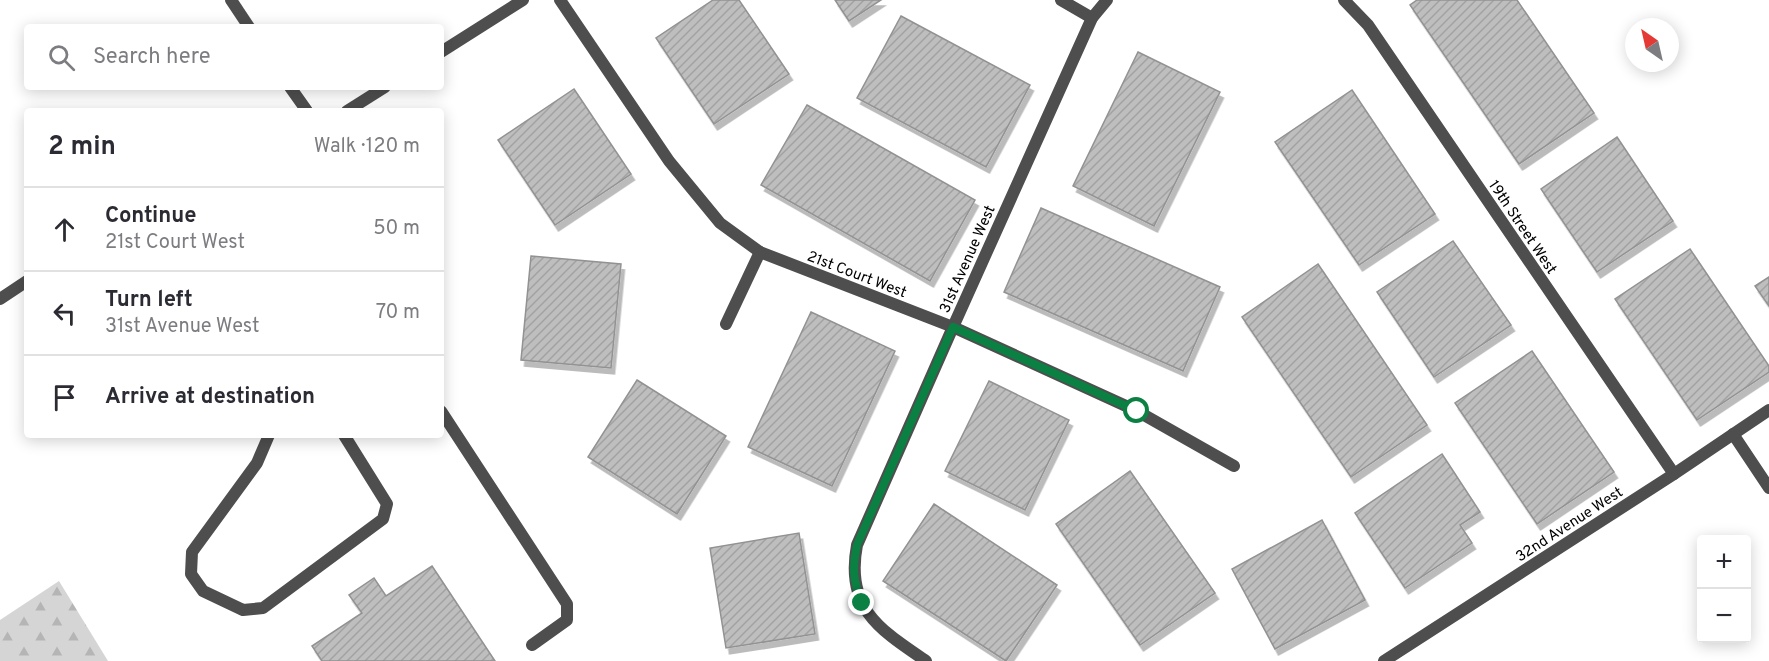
<!DOCTYPE html>
<meta charset="utf-8">
<style>
:root{--surface:#fff;--page:#f2f2f3;--text:#2b2b33;--muted:#7c7c81;--line:#e1e1e2}
body{margin:0;font-family:Overpass,sans-serif;background:var(--page);color:var(--text)}
.controls{position:absolute;right:18px;bottom:18px;display:grid;overflow:hidden;border-radius:6px;box-shadow:0 3px 15px #0003}
.controls button{width:54px;height:54px;display:grid;place-items:center;padding:0;border:0;border-bottom:2px solid var(--line);background:var(--surface);color:var(--text);font:30px sans-serif}
.compass{position:absolute;left:1625px;top:18px;width:54px;height:54px;border-radius:50%;background:var(--surface);box-shadow:0 3px 15px #0003;rotate:326deg}
.stop{position:absolute;width:18px;height:18px;margin:-14px;border:4px solid #0b8043;border-radius:50%;background:#fff}
.stop.end{background:#0b8043;border-color:#fff;box-shadow:0 2px 6px #0008}
.list{margin:0;padding:0;list-style:none}
h2{display:flex;justify-content:space-between;align-items:center;height:78px;margin:0;padding:0 24px;font-size:26px}
h2 small{font-size:20px;font-weight:400;color:var(--muted)}
.list li{display:grid;grid-template-columns:39px 1fr auto;gap:18px;align-items:center;box-sizing:border-box;height:84px;padding:0 24px;border-top:2px solid var(--line)}
.list b{display:block;font-size:22px;white-space:nowrap}
.list p{margin:0;font-size:20px;white-space:nowrap;color:var(--muted)}
.list em{font-size:20px;font-style:normal;color:var(--muted)}
.icon{flex:none;width:33px;height:33px;fill:none;stroke:currentColor;stroke-width:2;stroke-linecap:round;stroke-linejoin:round}
.map{position:relative;flex:none;width:1769px;height:661px;overflow:hidden}
.search{position:absolute;background:var(--surface);box-shadow:0 3px 15px #0003;left:24px;top:24px;width:420px;height:66px;display:flex;align-items:center;gap:15px;box-sizing:border-box;padding:0 21px;border-radius:6px;color:var(--muted);font-size:22px}
.panel{position:absolute;background:var(--surface);box-shadow:0 3px 15px #0003;left:24px;top:108px;width:420px;height:330px;border-radius:6px}
.map>svg:first-child{display:block}
</style>
<div class="map">
<svg width="1769" height="661" viewBox="0 0 1769 661">
<defs>
<pattern id="forest-firs" width="22" height="20" patternUnits="userSpaceOnUse" patternTransform="scale(1.5)"><rect width="22" height="20" fill="#d5d5d5"/><path d="M5 1l3.5 6h-7zM16 11l3.5 6h-7z" fill="#b5b5b5"/></pattern>
<pattern id="building-hatch" width="6" height="6" patternUnits="userSpaceOnUse" patternTransform="scale(1.5)"><rect width="6" height="6" fill="#bebebe"/><path d="M-1 1l2-2M0 6l6-6M5 7l2-2" fill="none" stroke="#a2a2a2"/></pattern>
<filter id="shadow"><feDropShadow dx="3.5" dy="6" stdDeviation="0" flood-color="#0004"/></filter>
</defs>
<rect width="100%" height="100%" fill="#fff"/>
<polygon fill="url(#forest-firs)" points="59,581 108,661 0,661 0,620"/>
<g fill="url(#building-hatch)" stroke="#929292" stroke-width="1.5" filter="url(#shadow)">
<polygon points="713,0 739,0 789,74 714,124 656,38"/>
<polygon points="835,0 881,0 849,21"/>
<polygon points="1417,0 1517,0 1594,113 1519,164 1410,5"/>
<polygon points="901,16 1030,85 986,167 857,98"/>
<polygon points="1138,52 1220,92 1154,226 1073,186"/>
<polygon points="574,89 631,174 555,225 498,140"/>
<polygon points="1352,90 1435,214 1359,265 1275,142"/>
<polygon points="807,105 975,200 930,281 761,185"/>
<polygon points="1617,137 1673,221 1597,272 1541,189"/>
<polygon points="1041,208 1220,287 1183,371 1004,292"/>
<polygon points="1453,241 1511,325 1434,377 1377,292"/>
<polygon points="1690,249 1769,366 1769,372 1697,420 1615,299"/>
<polygon points="531,256 621,264 611,368 521,360"/>
<polygon points="1318,264 1427,425 1351,477 1242,317"/>
<polygon points="1769,277 1769,306 1755,286"/>
<polygon points="811,312 895,351 832,486 748,447"/>
<polygon points="1532,351 1614,472 1537,524 1455,403"/>
<polygon points="637,380 726,436 677,514 588,457"/>
<polygon points="989,381 1069,420 1025,510 945,471"/>
<polygon points="1442,454 1480,512 1460,525 1472,543 1405,588 1355,513"/>
<polygon points="1130,471 1215,593 1140,645 1056,524"/>
<polygon points="934,504 1057,585 1006,661 883,581"/>
<polygon points="1322,520 1365,600 1275,649 1232,569"/>
<polygon points="799,533 815,634 726,648 710,548"/>
<polygon points="432,566 495,661 322,661 312,646 362,613 349,595 374,578 386,596"/>
</g>
<g fill="none" stroke-linecap="round" stroke-linejoin="round">
<g stroke="#4e4e4e" stroke-width="12">
<polyline points="441,411 567,604 567,620 532,645"/>
<polyline points="269,435 257,463 192,552 191,574 203,591 243,610 263,608 383,519 387,504 344,435"/>
</g>
<g stroke="#4e4e4e" stroke-width="12">
<polyline points="231,0 249,27"/>
<polyline points="560,0 669,161 720,223 760,252 953,327 1137,411 1234,466"/>
<polyline points="1061,0 1092,18"/>
<polyline points="1344,0 1368,25 1674,474"/>
<polyline points="290,87 307,111"/>
<polyline points="726,324 760,252"/>
<polyline points="1733,434 1769,488"/>
<path d="M926 661C879 629 845 608 857 545L953 327 1092 18 1107 0"/>
<polyline points="1384,661 1674,474 1769,410"/>
</g>
<g stroke="#4e4e4e" stroke-width="12">
<polyline points="441,52 523,0"/>
<polyline points="347,111 385,87"/>
<polyline points="0,299 27,281"/>
</g>
</g>
<g fill="none" stroke-linecap="round" stroke-linejoin="round">
<path stroke="#0b8043" stroke-width="8" d="M862 603C853 581 852 569 857 545L953 327 1137 411"/>
</g>
<g text-anchor="middle" stroke-width="5" stroke-linejoin="round" paint-order="stroke">
<g font-size="15" fill="#000" stroke="#fff">
<text transform="translate(1523 227) rotate(56)" y="5">19th Street West</text>
<text transform="translate(967 259) rotate(-66)" y="5">31st Avenue West</text>
<text transform="translate(857 274) rotate(21)" y="5">21st Court West</text>
<text transform="translate(1569 524) rotate(-33)" y="5">32nd Avenue West</text>
</g>
</g>
</svg>
<div class="controls">
<button>+</button>
<button>−</button>
</div>
<svg class="compass" viewBox="-18 -18 36 36"><path d="M0-13l5 13h-10z" fill="#e53935"/><path d="M0 13l5-13h-10z" fill="#7c7c81"/></svg>
<div class="stop" style="left:1137px;top:411px"></div>
<div class="stop end" style="left:862px;top:603px"></div>
<div class="search"><svg class="icon" aria-label="search" viewBox="0 0 24 24"><circle cx="10" cy="10" r="6"/><path d="M15 15l6 6"/></svg>Search here</div>
<section class="panel">
<h2>2 min<small>Walk · 120 m</small></h2>
<ul class="list">
<li><svg class="icon" aria-label="ahead" viewBox="0 0 24 24"><path d="M12 20V5M6 11l6-6 6 6"/></svg><div><b>Continue</b><p>21st Court West</p></div><em>50 m</em></li>
<li><svg class="icon" aria-label="left" viewBox="0 0 24 24"><path d="M17 20v-9H6M10 6l-5 5 5 5"/></svg><div><b>Turn left</b><p>31st Avenue West</p></div><em>70 m</em></li>
<li><svg class="icon" aria-label="arrive" viewBox="0 0 24 24"><path d="M6 21V4h12l-3 4 3 4H6"/></svg><div><b>Arrive at destination</b></div></li>
</ul>
</section>
</div>
